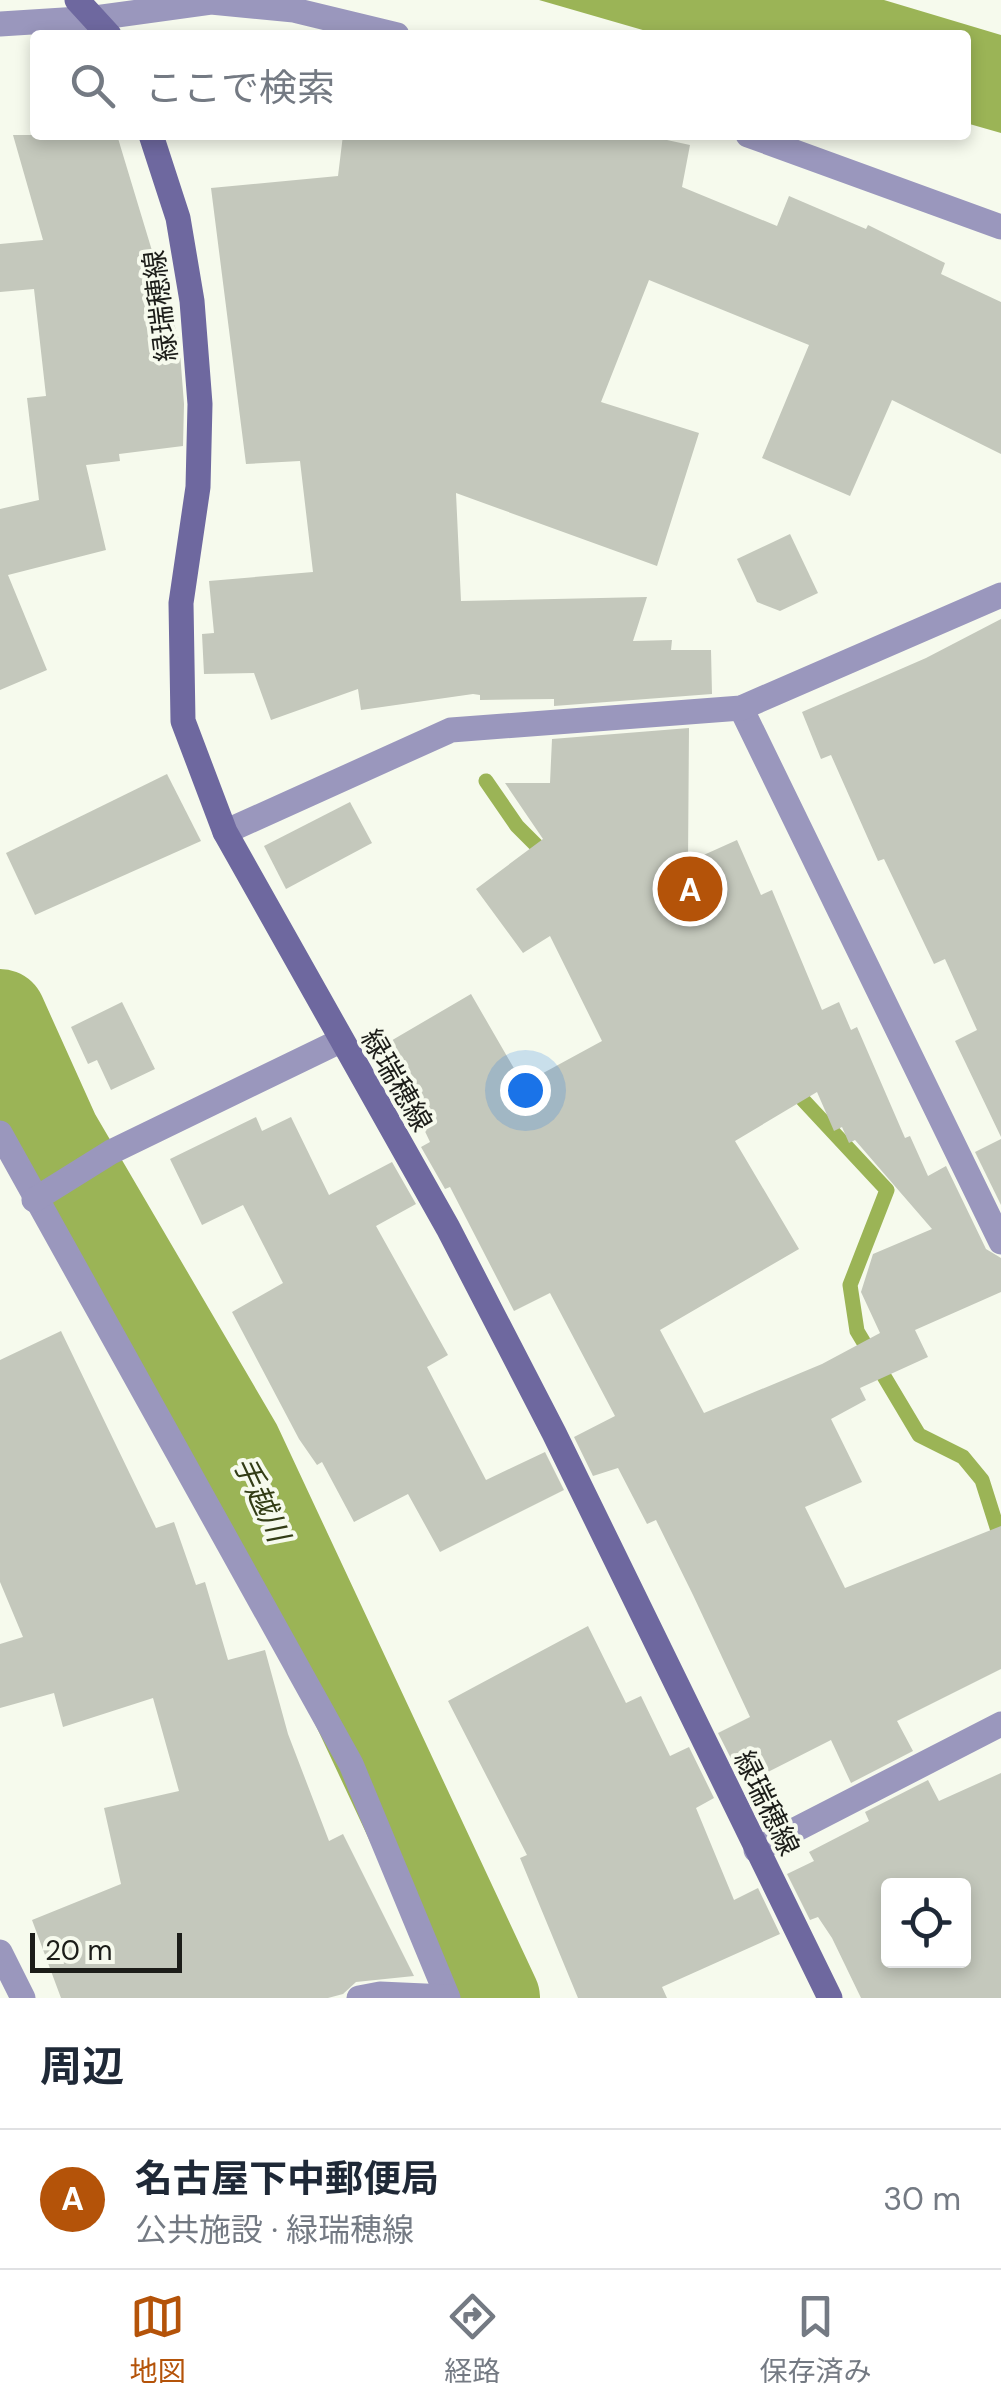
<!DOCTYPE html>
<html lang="ja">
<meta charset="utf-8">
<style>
:root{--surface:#fff;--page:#f2f2f3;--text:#1f2937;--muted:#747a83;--line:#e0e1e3;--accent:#b45309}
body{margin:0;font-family:"DM Sans","Noto Sans JP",sans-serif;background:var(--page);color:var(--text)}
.controls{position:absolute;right:30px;bottom:30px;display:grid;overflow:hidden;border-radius:10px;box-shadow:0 5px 15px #0003}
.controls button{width:90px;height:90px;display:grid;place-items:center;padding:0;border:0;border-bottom:2px solid var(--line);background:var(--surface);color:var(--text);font:50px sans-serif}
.scale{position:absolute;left:30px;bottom:25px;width:152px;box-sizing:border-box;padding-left:10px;border:5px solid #1c1d19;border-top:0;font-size:28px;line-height:35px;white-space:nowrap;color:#1c1d19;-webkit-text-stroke:8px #f6faed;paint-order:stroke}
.you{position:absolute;left:525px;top:1090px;width:35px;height:35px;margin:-25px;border:8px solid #fff;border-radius:50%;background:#1a73e8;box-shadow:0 0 0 15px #1a73e833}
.badge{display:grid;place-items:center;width:65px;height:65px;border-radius:50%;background:var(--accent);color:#fff;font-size:32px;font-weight:700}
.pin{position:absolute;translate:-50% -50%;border:5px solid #fff;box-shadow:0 2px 10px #0006}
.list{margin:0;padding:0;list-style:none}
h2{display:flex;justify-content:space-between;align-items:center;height:130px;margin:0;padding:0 40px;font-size:42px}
h2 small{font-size:32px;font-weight:400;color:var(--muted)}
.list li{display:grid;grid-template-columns:65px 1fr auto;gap:30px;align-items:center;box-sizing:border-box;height:140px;padding:0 40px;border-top:2px solid var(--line)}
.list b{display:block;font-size:38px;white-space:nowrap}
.list p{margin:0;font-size:32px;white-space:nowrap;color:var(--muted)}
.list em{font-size:32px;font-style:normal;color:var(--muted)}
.icon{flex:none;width:55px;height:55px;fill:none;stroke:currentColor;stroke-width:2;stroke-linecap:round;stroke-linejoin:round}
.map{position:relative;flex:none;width:1001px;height:1998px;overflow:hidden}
.search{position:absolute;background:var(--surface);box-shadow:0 5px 15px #0003;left:30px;right:30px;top:30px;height:110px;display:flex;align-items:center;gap:25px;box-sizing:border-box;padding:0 35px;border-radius:10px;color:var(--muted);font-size:38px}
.sheet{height:270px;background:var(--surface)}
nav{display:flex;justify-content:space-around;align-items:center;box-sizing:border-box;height:140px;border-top:2px solid var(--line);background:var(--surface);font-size:28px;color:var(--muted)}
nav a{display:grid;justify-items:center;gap:5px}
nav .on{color:var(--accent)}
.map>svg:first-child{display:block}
</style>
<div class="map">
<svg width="1001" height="1998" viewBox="0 0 1001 1998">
<rect width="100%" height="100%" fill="#f6faed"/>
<polygon fill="#9bb456" points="539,0 884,0 1001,35 1001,133 966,123 966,35 660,35"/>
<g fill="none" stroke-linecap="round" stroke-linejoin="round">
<g stroke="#9bb456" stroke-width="15">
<polyline points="486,781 517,826 547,856"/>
<polyline points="792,1088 887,1190 850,1285 857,1331 919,1435 963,1457 982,1480 1001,1540"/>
</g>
<polyline stroke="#9bb456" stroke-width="92" points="0,1015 54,1135 236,1446 494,1998"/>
</g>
<g fill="#c4c8bc" fill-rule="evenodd">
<polygon points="13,135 117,135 179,340 184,404 183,446 119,454 120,461 86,465 106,550 8,575 47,670 0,690 0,509 39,500 27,398 46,396 34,289 0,292 0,244 43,240"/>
<polygon points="343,135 644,135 690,145 682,187 777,226 789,196 866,229 868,225 945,263 941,274 1001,302 1001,454 892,400 850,496 762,458 809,345 649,280 601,402 699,433 657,566 456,493 461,601 647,597 633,641 672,640 671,650 711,650 712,694 554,706 554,699 480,700 480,695 473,694 361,710 358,689 271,720 254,673 204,674 202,634 214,633 209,581 313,572 300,461 246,464 211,188 338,176"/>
<polygon points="790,534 818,593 780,611 757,602 737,559"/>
<polygon points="1001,619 1001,1137 955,1041 977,1030 945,959 934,964 884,859 878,861 831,755 821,759 802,712 926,658"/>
<path d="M689 728 688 862 737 840 761 895 772 890 822 1010 839 1002 851 1030 857 1027 905 1138 910 1136 928 1176 946 1166 986 1249 1001 1258V1292L915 1330 928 1357 860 1388 866 1400 831 1419 862 1482 805 1507 845 1588 1001 1526V1669L897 1721 913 1751 851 1783 831 1740 744 1784 718 1733 750 1717 693 1595 656 1520 647 1524 618 1468 593 1476 574 1437 615 1416 550 1293 514 1311 450 1187 445 1189 421 1147 430 1142 422 1125 433 1119 389 1042 471 994 523 1084 602 1041 550 936 523 953 476 889 543 839 505 783H550L552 739ZM817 1092 834 1131 842 1127 849 1143 855 1140 932 1229 873 1254 861 1292 880 1333 822 1364 704 1413 660 1330 799 1249 735 1141Z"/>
<polygon points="167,774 201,841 35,915 6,853"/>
<polygon points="350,802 372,843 286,889 264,846"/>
<polygon points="122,1002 155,1069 111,1090 97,1060 88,1064 71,1027"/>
<polygon points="256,1117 262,1131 291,1117 329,1195 392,1162 416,1204 376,1226 448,1355 427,1367 486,1480 545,1452 564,1490 440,1552 408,1494 354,1522 322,1462 317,1465 299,1439 232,1312 283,1283 243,1205 202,1225 170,1159"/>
<polygon points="1001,1139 1001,1205 975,1152"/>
<polygon points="61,1331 156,1528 174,1522 196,1585 205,1582 228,1660 265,1650 288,1734 329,1841 343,1834 414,1976 356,1982 343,1994 328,1998 61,1998 32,1920 121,1884 104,1808 179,1791 153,1698 63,1727 54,1693 0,1708 0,1644 23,1637 0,1582 0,1360"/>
<polygon points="588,1626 626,1703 641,1696 670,1756 689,1747 714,1798 696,1808 734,1900 758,1888 780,1934 662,1987 667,1998 578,1998 520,1858 527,1855 448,1701"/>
<path d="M1001 1773V1998H861L832 1938 818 1917 810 1920 787 1874 814 1861 809 1852 869 1821 865 1812 928 1780 939 1801ZM888 1886H964V1960H888Z"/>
</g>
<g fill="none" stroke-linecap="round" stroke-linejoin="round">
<g stroke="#9a97bd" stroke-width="25">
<polyline points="0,24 95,18 211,2 294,10 397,35"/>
<polyline points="748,135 1001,227"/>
<polyline points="741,708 1001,1242"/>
<polyline points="225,832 451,730 741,708 1001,595"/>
<polyline points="0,1133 351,1764 448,1998"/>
<polyline points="34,1200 111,1152 340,1041"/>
<polyline points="756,1850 1001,1724"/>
<polyline points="0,1952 23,1998"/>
<polyline points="359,1998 380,1994 447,1997"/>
</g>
<g stroke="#6e689f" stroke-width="25">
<polyline points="77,0 109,35"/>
<polyline points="151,135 178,218 192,301 200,404 198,487 181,603 183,721 225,832 448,1228 554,1433 830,1998"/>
</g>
</g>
<g text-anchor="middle" stroke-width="8" stroke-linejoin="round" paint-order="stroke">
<g font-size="28" fill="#1c1d19" stroke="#f6faed">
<text transform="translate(160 306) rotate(-97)" y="10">緑瑞穂線</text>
<text transform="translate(397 1080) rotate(60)" y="10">緑瑞穂線</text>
<text transform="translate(767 1803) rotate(64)" y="10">緑瑞穂線</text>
</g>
<g font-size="30" font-style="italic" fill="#333d16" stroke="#f6faed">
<text transform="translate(261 1499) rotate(65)" y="10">手越川</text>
</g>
</g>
</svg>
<div class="controls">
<button><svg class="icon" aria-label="locate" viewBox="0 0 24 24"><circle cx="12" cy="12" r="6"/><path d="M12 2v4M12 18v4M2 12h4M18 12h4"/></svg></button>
</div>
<div class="scale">20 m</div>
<div class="you"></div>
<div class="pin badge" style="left:690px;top:889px">A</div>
<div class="search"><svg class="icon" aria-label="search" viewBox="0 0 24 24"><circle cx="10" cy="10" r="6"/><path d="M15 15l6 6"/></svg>ここで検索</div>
</div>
<section class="sheet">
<h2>周辺<small></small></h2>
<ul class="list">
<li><span class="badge">A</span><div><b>名古屋下中郵便局</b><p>公共施設 · 緑瑞穂線</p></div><em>30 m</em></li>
</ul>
</section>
<nav>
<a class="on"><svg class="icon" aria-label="map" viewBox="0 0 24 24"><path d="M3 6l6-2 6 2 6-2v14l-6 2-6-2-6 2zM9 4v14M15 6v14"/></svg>地図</a>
<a><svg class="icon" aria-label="directions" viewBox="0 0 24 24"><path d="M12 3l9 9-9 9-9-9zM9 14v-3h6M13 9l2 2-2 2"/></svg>経路</a>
<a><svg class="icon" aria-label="saved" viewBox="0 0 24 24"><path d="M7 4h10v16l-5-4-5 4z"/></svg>保存済み</a>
</nav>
